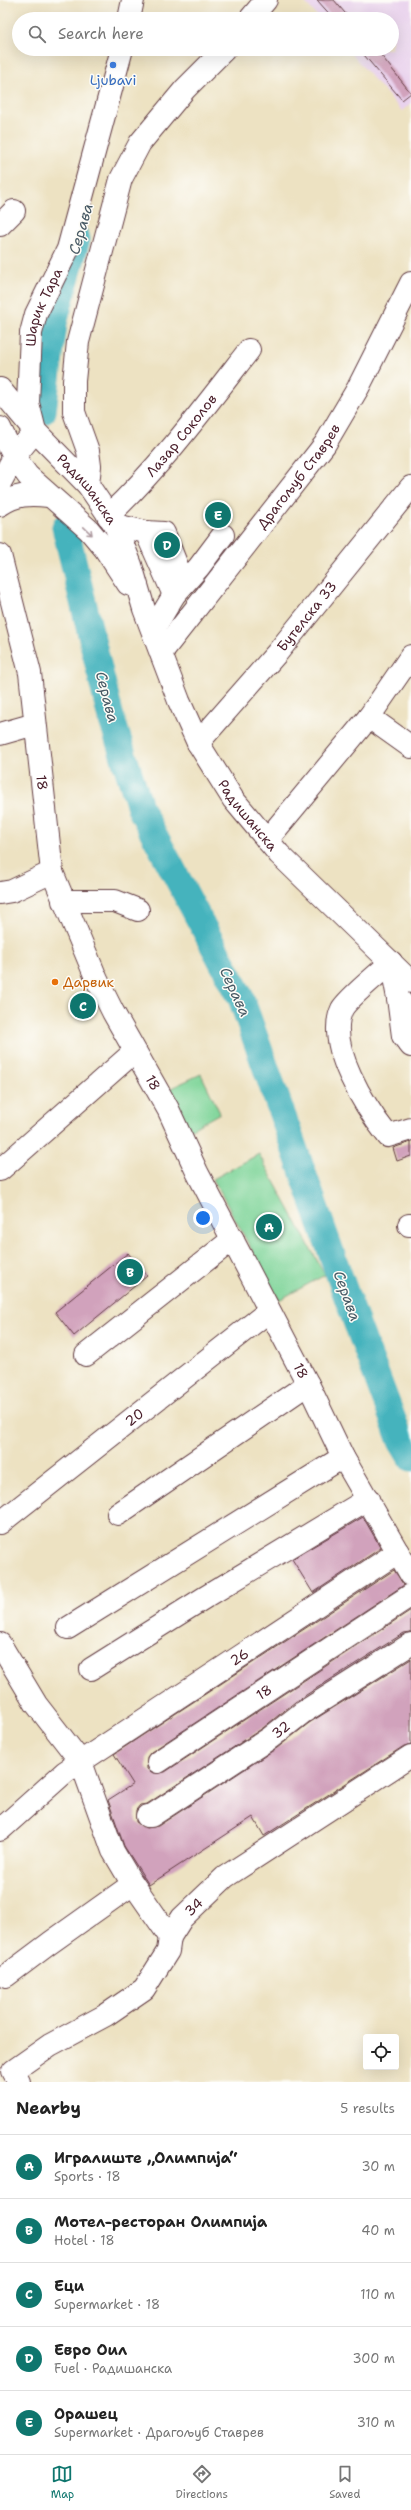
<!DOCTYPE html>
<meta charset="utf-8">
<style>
:root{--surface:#fff;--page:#f2f2f2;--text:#222;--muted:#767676;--line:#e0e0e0;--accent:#0f766e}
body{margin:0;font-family:"Shantell Sans",sans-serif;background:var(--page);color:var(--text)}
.controls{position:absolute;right:12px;bottom:12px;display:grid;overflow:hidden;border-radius:4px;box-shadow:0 4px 16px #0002}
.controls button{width:36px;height:36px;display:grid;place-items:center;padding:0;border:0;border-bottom:1px solid var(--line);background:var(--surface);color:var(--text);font:20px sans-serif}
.you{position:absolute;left:203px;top:1218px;width:14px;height:14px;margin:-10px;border:3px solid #fff;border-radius:50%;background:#1a73e8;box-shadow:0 0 0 6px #1a73e833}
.badge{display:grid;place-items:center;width:26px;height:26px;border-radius:50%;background:var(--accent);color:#fff;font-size:13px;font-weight:700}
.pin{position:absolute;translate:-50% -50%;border:2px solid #fff;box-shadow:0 1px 4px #0006}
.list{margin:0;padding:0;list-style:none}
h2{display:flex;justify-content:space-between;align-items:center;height:52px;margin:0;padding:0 16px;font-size:17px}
h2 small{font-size:13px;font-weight:400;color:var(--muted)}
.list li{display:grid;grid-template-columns:26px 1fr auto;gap:12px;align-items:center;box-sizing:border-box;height:64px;padding:0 16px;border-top:1px solid var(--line)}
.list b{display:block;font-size:15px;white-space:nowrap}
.list p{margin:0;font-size:13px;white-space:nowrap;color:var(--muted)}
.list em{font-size:13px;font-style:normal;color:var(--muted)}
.icon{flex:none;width:22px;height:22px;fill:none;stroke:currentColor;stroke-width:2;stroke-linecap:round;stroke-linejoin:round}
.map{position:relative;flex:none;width:411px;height:2082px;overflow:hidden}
.search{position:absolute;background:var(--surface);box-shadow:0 4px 16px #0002;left:12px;right:12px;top:12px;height:44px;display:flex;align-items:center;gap:10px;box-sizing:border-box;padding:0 14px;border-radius:22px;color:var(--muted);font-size:15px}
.sheet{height:372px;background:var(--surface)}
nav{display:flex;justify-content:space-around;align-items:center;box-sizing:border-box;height:56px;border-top:1px solid var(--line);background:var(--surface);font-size:11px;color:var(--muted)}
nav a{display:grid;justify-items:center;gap:2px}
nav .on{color:var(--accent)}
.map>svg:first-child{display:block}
</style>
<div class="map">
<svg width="411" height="2082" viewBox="0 0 411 2082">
<rect width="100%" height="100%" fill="#fdfcf7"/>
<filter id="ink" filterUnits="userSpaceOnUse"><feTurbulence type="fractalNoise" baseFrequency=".025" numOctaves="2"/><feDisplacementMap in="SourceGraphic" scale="8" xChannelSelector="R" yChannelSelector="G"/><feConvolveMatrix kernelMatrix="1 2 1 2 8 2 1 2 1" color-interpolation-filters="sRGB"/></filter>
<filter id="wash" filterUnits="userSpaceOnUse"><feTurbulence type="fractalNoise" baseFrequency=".012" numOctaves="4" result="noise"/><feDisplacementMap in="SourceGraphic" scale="16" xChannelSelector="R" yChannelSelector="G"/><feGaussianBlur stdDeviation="0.9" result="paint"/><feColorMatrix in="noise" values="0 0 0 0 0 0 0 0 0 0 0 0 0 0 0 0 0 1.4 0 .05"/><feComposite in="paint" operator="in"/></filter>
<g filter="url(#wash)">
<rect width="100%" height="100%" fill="#ede2c2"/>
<polygon fill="#e9d2ed" points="303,0 411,0 411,103 402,111 347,49 392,49 392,19 320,19"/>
<g fill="#7dd498" stroke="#647a62">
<polygon points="201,1074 220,1113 190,1130 169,1089"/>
<polygon points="259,1154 325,1275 279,1300 213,1179"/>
</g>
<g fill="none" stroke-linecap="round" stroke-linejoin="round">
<g stroke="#44b3bd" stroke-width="27">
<polyline points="43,411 54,323 77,239"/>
<polyline points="65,527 110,714 141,810 241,998 348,1300 401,1441 411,1458"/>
</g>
</g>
<g id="blocks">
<g fill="#d1a2bc">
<polygon points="317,0 334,0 350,19 334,19"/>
<polygon points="359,49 376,49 411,93 402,100"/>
<polygon points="411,1142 411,1156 397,1161 393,1148"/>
<polygon points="128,1253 147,1276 74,1336 55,1312"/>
<polygon points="363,1517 381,1548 313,1593 292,1559"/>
<polygon points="394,1570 404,1585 151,1752 147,1757 147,1769 153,1773 165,1772 411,1610 411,1632 404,1633 295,1702 263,1728 147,1804 140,1805 136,1810 136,1822 147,1828 158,1826 277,1748 309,1723 411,1659 411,1744 404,1746 264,1836 253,1817 149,1885 124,1846 108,1800 133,1784 114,1754"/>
</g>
</g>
</g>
<g filter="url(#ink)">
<use href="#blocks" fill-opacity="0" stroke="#623c42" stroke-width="1"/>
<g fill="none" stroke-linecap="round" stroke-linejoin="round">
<defs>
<g id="minor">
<polyline points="129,19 133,0"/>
<polyline points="250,19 266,0"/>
<polyline points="0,225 14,211"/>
<path id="s1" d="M0 389 35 431 88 485 115 525 131 565 144 609 179 701 198 743 233 799 279 854 411 982"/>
<polyline points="0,428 14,457 28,476 89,530 105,549 128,584"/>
<path id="s2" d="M0 483 14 457 35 431 28 403 31 333 36 314 68 249 122 49"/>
<polyline points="88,485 90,466 88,451 74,412 74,381 78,342 121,179 140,143 185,89 225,49"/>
<path d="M0 505C16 494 29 494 49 496"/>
<path id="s3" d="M108 516C161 466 204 408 249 350"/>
<polyline points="115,525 146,532 174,595"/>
<polyline points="146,532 164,533 179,571"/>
<path id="s4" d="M0 555 30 673 52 872 97 980 113 1012 168 1109 197 1172 308 1384 343 1457 411 1575"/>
<polyline points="153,630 174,595 199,567 223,535"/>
<path id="s5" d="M161 653 325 444 358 388 411 283"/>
<polyline points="369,717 411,747"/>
<polyline points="0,734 35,724"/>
<path id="s6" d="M198 743 277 653 411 487"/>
<polyline points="267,840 369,717 411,656"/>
<polyline points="0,893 12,891 52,872"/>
<polyline points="63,901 115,901 138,910"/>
<path d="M391 962C381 972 348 998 342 1009 325 1045 366 1108 388 1136L411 1129"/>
<polyline points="391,962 398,998 411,1014"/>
<polyline points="398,998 403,1036 411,1046"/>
<polyline points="0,1170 134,1052"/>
<polyline points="409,1225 411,1225"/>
<polyline points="86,1355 233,1239"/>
<polyline points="118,1514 308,1384"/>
<path id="s7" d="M0 1523 269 1311"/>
<polyline points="68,1628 343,1457"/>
<polyline points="0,1644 36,1704 81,1762 113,1851 129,1878 170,1937"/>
<polyline points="91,1669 204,1598 368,1499"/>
<path id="s8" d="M158 1762 411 1595"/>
<path id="s9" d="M147 1816H151L270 1738 302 1713 411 1644"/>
<path id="s10" d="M0 1830 65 1772 398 1552"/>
<polyline points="6,1976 50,1943 133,1884"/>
<path id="s11" d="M19 2082 13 2071 50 2045 106 2015 144 1989 168 1951 170 1937 182 1918 225 1877 411 1756"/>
</g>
</defs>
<use href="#minor" stroke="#623c42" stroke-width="24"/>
<use href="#minor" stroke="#fff" stroke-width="22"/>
</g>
<defs><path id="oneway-shaft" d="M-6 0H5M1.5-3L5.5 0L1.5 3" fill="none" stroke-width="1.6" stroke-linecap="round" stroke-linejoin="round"/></defs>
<use stroke="#ae9aa0" href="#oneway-shaft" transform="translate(88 531) rotate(44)"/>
</g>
<circle fill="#3f7fe0" stroke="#fdfcf7" stroke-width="1.5" cx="113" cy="65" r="4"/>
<circle fill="#e8710a" stroke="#fdfcf7" stroke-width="1.5" cx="55" cy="982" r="4"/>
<g text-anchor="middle" stroke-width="3" stroke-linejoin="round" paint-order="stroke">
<g font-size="14" fill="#366cbe" stroke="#fdfcf7">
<text x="113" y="85">Ljubavi</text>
</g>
<g font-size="14" fill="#4a1f2b" stroke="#fdfcf7">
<text dy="5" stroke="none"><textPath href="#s2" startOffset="190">Шарик Тара</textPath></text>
<text dy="5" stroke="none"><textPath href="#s3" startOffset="109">Лазар Соколов</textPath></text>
<text dy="5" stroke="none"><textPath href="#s5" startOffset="224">Драгољуб Ставрев</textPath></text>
<text dy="5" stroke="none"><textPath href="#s1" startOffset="133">Радишанска</textPath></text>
<text dy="5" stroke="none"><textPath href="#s6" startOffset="167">Бутелска 33</textPath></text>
<text dy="5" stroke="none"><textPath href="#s4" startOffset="232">18</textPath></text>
<text dy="5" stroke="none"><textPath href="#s1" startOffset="500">Радишанска</textPath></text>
<text dy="5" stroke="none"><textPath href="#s4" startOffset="556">18</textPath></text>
<text dy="5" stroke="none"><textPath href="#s4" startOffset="880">18</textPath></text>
<text dy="5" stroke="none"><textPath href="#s7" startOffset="171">20</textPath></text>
<text dy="5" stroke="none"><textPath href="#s10" startOffset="296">26</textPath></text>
<text dy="5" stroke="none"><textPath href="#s8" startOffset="127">18</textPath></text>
<text dy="5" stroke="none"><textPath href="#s9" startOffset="160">32</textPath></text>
<text dy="5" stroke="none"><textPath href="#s11" startOffset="265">34</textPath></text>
</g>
<g font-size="14" fill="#c56008" stroke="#fdfcf7" text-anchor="start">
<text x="63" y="987">Дарвик</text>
</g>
<g font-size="15" font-style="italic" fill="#485a65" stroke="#fdfcf7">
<text transform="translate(81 229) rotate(-74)" y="5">Серава</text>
<text transform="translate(107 697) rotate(75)" y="5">Серава</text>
<text transform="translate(235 992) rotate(65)" y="5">Серава</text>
<text transform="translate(347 1296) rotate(70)" y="5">Серава</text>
</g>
</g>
</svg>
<div class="controls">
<button><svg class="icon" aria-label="locate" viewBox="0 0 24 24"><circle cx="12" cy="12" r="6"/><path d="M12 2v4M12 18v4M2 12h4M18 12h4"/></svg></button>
</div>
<div class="you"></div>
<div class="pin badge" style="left:269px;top:1227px">A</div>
<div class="pin badge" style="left:130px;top:1272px">B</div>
<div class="pin badge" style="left:83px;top:1006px">C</div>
<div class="pin badge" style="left:167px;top:545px">D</div>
<div class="pin badge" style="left:218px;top:515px">E</div>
<div class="search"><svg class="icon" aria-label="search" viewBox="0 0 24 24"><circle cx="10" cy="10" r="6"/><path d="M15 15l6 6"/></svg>Search here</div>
</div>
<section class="sheet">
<h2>Nearby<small>5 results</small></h2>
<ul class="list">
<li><span class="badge">A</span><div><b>Игралиште „Олимпија“</b><p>Sports · 18</p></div><em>30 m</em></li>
<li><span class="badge">B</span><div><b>Мотел-ресторан Олимпија</b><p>Hotel · 18</p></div><em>40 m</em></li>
<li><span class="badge">C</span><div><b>Еци</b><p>Supermarket · 18</p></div><em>110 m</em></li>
<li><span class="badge">D</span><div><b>Евро Оил</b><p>Fuel · Радишанска</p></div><em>300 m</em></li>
<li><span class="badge">E</span><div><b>Орашец</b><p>Supermarket · Драгољуб Ставрев</p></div><em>310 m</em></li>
</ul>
</section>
<nav>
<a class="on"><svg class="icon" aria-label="map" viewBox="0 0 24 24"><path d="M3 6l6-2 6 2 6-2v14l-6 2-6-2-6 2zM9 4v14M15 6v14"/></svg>Map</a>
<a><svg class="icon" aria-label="directions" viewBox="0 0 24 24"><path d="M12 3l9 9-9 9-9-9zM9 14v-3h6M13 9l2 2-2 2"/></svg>Directions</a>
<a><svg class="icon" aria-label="saved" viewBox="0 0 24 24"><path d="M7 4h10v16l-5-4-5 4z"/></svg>Saved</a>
</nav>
